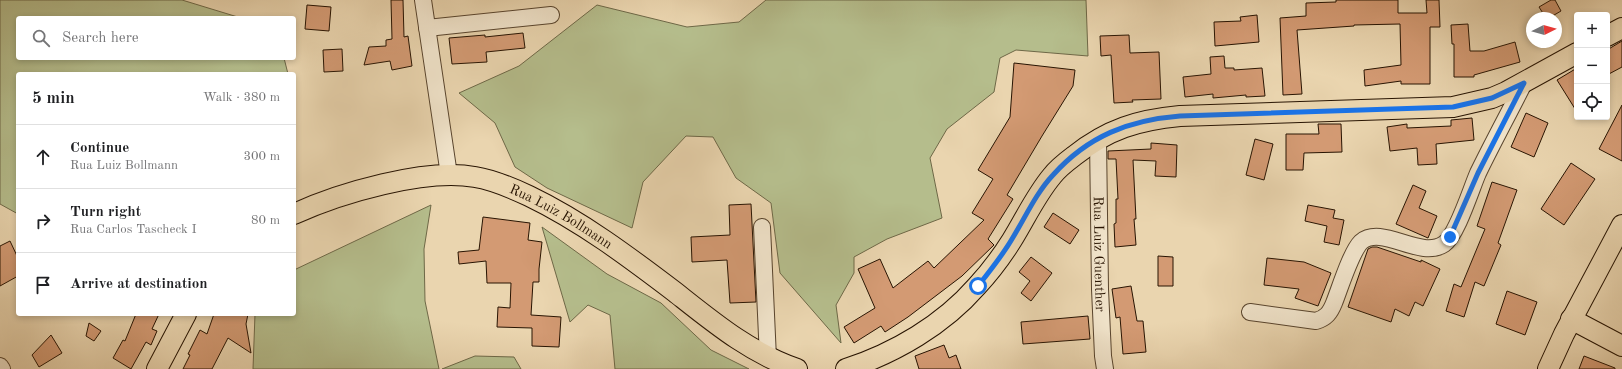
<!DOCTYPE html>
<meta charset="utf-8">
<style>
:root{--surface:#fff;--page:#f6f6f6;--text:#202124;--muted:#757577;--line:#e0e0e0}
body{margin:0;font-family:"Old Standard TT",serif;background:var(--page);color:var(--text)}
.controls{position:absolute;right:12px;top:12px;display:grid;overflow:hidden;border-radius:4px;box-shadow:0 2px 6px #0003}
.controls button{width:36px;height:36px;display:grid;place-items:center;padding:0;border:0;border-bottom:1px solid var(--line);background:var(--surface);color:var(--text);font:20px sans-serif}
.compass{position:absolute;left:1526px;top:12px;width:36px;height:36px;border-radius:50%;background:var(--surface);box-shadow:0 2px 6px #0003;rotate:85deg}
.stop{position:absolute;width:12px;height:12px;margin:-9px;border:3px solid #1a73e8;border-radius:50%;background:#fff}
.stop.end{background:#1a73e8;border-color:#fff;box-shadow:0 1px 4px #0008}
.list{margin:0;padding:0;list-style:none}
h2{display:flex;justify-content:space-between;align-items:center;height:52px;margin:0;padding:0 16px;font-size:17px}
h2 small{font-size:13px;font-weight:400;color:var(--muted)}
.list li{display:grid;grid-template-columns:26px 1fr auto;gap:12px;align-items:center;box-sizing:border-box;height:64px;padding:0 16px;border-top:1px solid var(--line)}
.list b{display:block;font-size:15px;white-space:nowrap}
.list p{margin:0;font-size:13px;white-space:nowrap;color:var(--muted)}
.list em{font-size:13px;font-style:normal;color:var(--muted)}
.icon{flex:none;width:22px;height:22px;fill:none;stroke:currentColor;stroke-width:2;stroke-linecap:round;stroke-linejoin:round}
.map{position:relative;flex:none;width:1622px;height:369px;overflow:hidden}
.search{position:absolute;background:var(--surface);box-shadow:0 2px 6px #0003;left:16px;top:16px;width:280px;height:44px;display:flex;align-items:center;gap:10px;box-sizing:border-box;padding:0 14px;border-radius:4px;color:var(--muted);font-size:15px}
.panel{position:absolute;background:var(--surface);box-shadow:0 2px 6px #0003;left:16px;top:72px;width:280px;height:244px;border-radius:4px}
.map>svg:first-child{display:block}
</style>
<div class="map">
<svg width="1622" height="369" viewBox="0 0 1622 369">
<rect width="100%" height="100%" fill="#ead5af"/>
<filter id="stains"><feTurbulence type="fractalNoise" baseFrequency=".005" numOctaves="4"/><feColorMatrix values="0 0 0 0 .2 0 0 0 0 .09 0 0 0 0 .02 0 0 0 .5 -.17"/></filter>
<radialGradient id="worn" r=".72"><stop offset=".6" stop-color="#630" stop-opacity="0"/><stop offset="1" stop-color="#630" stop-opacity=".3"/></radialGradient>
<g fill="#b5bd8c" stroke="#6e6847">
<polygon points="0,0 182,0 241,18 18,18 18,58 284,58 288,74 18,74 18,214 0,204"/>
<polygon points="766,0 1086,0 1088,56 1016,50 1000,58 994,92 947,129 930,158 942,218 887,239 854,257 854,273 836,305 841,343 780,273 771,203 736,178 713,137 686,136 643,182 632,228 547,188 515,167 495,123 459,93 519,66 597,5 687,27 739,22"/>
<polygon points="431,205 424,249 425,301 439,369 253,369 255,314 294,314 294,270"/>
<polygon points="542,227 607,274 661,303 711,350 749,369 615,369 610,315 588,305 570,322"/>
<polygon points="475,356 514,357 521,369 442,369"/>
</g>
<g fill="#d39a73" stroke="#281402">
<polygon points="391,0 403,0 404,37 408,36 412,66 392,70 390,61 364,65 369,47 386,46 386,40 392,39"/>
<polygon points="1336,0 1398,0 1398,13 1427,13 1426,0 1439,0 1440,27 1430,27 1430,84 1401,84 1401,81 1365,86 1364,70 1401,65 1400,24 1354,25 1354,26 1297,30 1302,94 1283,95 1280,18 1306,16 1306,3 1336,2"/>
<polygon points="1551,0 1555,0 1561,11 1549,18 1546,18 1539,7"/>
<polygon points="307,5 331,7 329,31 305,29"/>
<polygon points="1257,15 1259,42 1215,46 1214,22 1241,21 1240,17"/>
<polygon points="1468,24 1470,51 1484,51 1515,42 1520,62 1474,75 1474,77 1454,77 1454,44 1452,44 1451,25"/>
<polygon points="523,33 525,48 486,52 487,62 452,64 449,38 485,35 485,37"/>
<polygon points="1129,35 1130,53 1159,52 1161,99 1132,100 1133,102 1114,103 1111,55 1101,56 1100,36"/>
<polygon points="1622,41 1622,67 1607,75 1607,50"/>
<polygon points="342,49 343,71 324,72 323,50"/>
<polygon points="1224,56 1225,68 1234,68 1234,70 1262,68 1265,96 1246,97 1246,95 1213,98 1213,94 1185,97 1183,77 1211,74 1210,57"/>
<polygon points="1014,63 1075,70 1073,86 1042,136 1007,195 1013,199 988,239 994,245 962,276 908,317 885,332 881,326 854,343 844,327 875,308 858,269 880,259 893,288 928,261 934,268 984,220 972,213 993,179 978,170 1010,117"/>
<polygon points="1577,68 1577,112 1557,80"/>
<polygon points="1622,105 1622,161 1599,149"/>
<polygon points="1526,113 1548,123 1534,157 1511,147"/>
<polygon points="1472,118 1474,140 1436,144 1437,164 1418,165 1417,148 1390,151 1387,127 1407,124 1407,128 1451,126 1451,120"/>
<polygon points="1318,124 1341,124 1342,152 1304,153 1303,170 1286,170 1286,134 1319,134"/>
<polygon points="1255,139 1273,144 1264,180 1246,175"/>
<polygon points="1151,143 1177,145 1176,177 1155,176 1156,161 1133,160 1136,219 1134,219 1136,245 1115,247 1114,224 1116,223 1116,199 1118,199 1116,159 1108,159 1108,151 1151,149"/>
<polygon points="1571,163 1595,179 1564,225 1541,209"/>
<polygon points="1492,182 1517,190 1498,243 1501,245 1484,286 1475,282 1464,317 1446,311 1454,284 1461,287 1485,229 1477,226"/>
<polygon points="1413,185 1426,191 1419,208 1437,216 1428,238 1396,224"/>
<polygon points="751,204 756,302 730,303 727,260 692,262 691,237 730,235 729,205"/>
<polygon points="1308,205 1335,210 1333,218 1344,220 1339,245 1324,242 1327,226 1305,221"/>
<polygon points="1053,213 1079,230 1070,244 1044,227"/>
<polygon points="483,217 530,223 528,240 542,242 539,269 539,282 533,282 531,315 561,317 559,347 532,346 532,328 497,327 498,307 510,308 511,283 487,283 486,261 459,264 458,252 479,250"/>
<polygon points="10,241 18,258 18,276 0,286 0,246"/>
<polygon points="1372,247 1377,247 1421,262 1421,260 1440,269 1423,306 1415,302 1409,316 1395,309 1391,322 1348,307 1368,249"/>
<polygon points="1158,256 1173,257 1173,286 1158,286"/>
<polygon points="1031,257 1052,273 1031,301 1021,293 1030,281 1019,272"/>
<polygon points="1267,258 1304,262 1331,273 1318,306 1295,298 1299,289 1264,285"/>
<polygon points="1131,286 1137,321 1143,321 1146,352 1123,354 1120,317 1116,318 1112,289"/>
<polygon points="1507,291 1537,302 1525,335 1496,324"/>
<polygon points="136,314 159,314 152,329 157,331 151,345 146,342 131,369 113,358 123,340 125,341"/>
<polygon points="214,314 248,314 246,324 251,353 228,338 212,369 183,369 190,355 188,354 200,330 207,334"/>
<polygon points="1088,316 1090,339 1023,344 1021,322"/>
<polygon points="89,323 101,331 94,341 86,336"/>
<polygon points="51,335 62,353 39,367 32,355"/>
<polygon points="944,345 949,358 956,355 961,369 919,369 915,356"/>
<polygon points="1584,356 1615,368 1615,369 1579,369"/>
</g>
<g fill="none" stroke-linecap="round" stroke-linejoin="round">
<defs>
<g id="minor">
<polyline points="423,0 449,175"/>
<polyline points="427,28 551,15"/>
<path id="s1" d="M1098 139 1100 289 1103 356 1105 369"/>
<polyline points="762,227 768,358"/>
<path d="M1250 312 1316 321C1326 318 1330 313 1334 303 1340 288 1351 252 1361 242 1382 224 1420 260 1444 244 1457 235 1471 189 1478 173 1493 142 1509 113 1524 83"/>
<polyline points="0,366 2,369"/>
</g>
<g id="major">
<polyline points="1607,36 1622,28"/>
<path id="s2" d="M294 214C340 193 425 168 475 177 494 180 512 188 529 196 581 221 629 257 675 292 713 322 750 353 797 369"/>
<polyline points="1571,319 1622,346"/>
<polyline points="157,369 186,314"/>
<path d="M846 369C895 353 943 325 977 286 990 272 1002 256 1012 240 1025 219 1036 195 1052 176 1058 168 1066 162 1074 156 1108 129 1138 120 1180 116L1453 107 1492 98 1506 92 1577 53"/>
<polyline points="1548,369 1564,334 1622,225"/>
</g>
</defs>
<use href="#minor" stroke="#58442d" stroke-width="18"/>
<use href="#major" stroke="#281402" stroke-width="22"/>
<use href="#minor" stroke="#f1e4cb" stroke-width="16"/>
<use href="#major" stroke="#ead5af" stroke-width="20"/>
</g>
<g fill="none" stroke-linecap="round" stroke-linejoin="round">
<path stroke="#1a73e8" stroke-width="5" d="M978 286C990 271 1002 256 1012 239 1025 218 1036 193 1053 175 1088 136 1129 120 1180 116L1453 107 1492 98 1524 83 1478 173 1450 237"/>
</g>
<g text-anchor="middle" stroke-width="3" stroke-linejoin="round" paint-order="stroke">
<g font-size="14" fill="#281402" stroke="#f1e4cb">
<text dy="5" stroke="none"><textPath href="#s2" startOffset="282">Rua Luiz Bollmann</textPath></text>
<text dy="5" stroke="none"><textPath href="#s1" startOffset="115">Rua Luiz Guenther</textPath></text>
</g>
</g>
<rect width="100%" height="100%" filter="url(#stains)"/>
<rect width="100%" height="100%" fill="url(#worn)"/>
</svg>
<div class="controls">
<button>+</button>
<button>−</button>
<button><svg class="icon" aria-label="locate" viewBox="0 0 24 24"><circle cx="12" cy="12" r="6"/><path d="M12 2v4M12 18v4M2 12h4M18 12h4"/></svg></button>
</div>
<svg class="compass" viewBox="-18 -18 36 36"><path d="M0-13l5 13h-10z" fill="#e53935"/><path d="M0 13l5-13h-10z" fill="#757577"/></svg>
<div class="stop" style="left:978px;top:286px"></div>
<div class="stop end" style="left:1450px;top:237px"></div>
<div class="search"><svg class="icon" aria-label="search" viewBox="0 0 24 24"><circle cx="10" cy="10" r="6"/><path d="M15 15l6 6"/></svg>Search here</div>
<section class="panel">
<h2>5 min<small>Walk · 380 m</small></h2>
<ul class="list">
<li><svg class="icon" aria-label="ahead" viewBox="0 0 24 24"><path d="M12 20V5M6 11l6-6 6 6"/></svg><div><b>Continue</b><p>Rua Luiz Bollmann</p></div><em>300 m</em></li>
<li><svg class="icon" aria-label="right" viewBox="0 0 24 24"><path d="M7 20v-9h11M14 6l5 5-5 5"/></svg><div><b>Turn right</b><p>Rua Carlos Tascheck I</p></div><em>80 m</em></li>
<li><svg class="icon" aria-label="arrive" viewBox="0 0 24 24"><path d="M6 21V4h12l-3 4 3 4H6"/></svg><div><b>Arrive at destination</b></div></li>
</ul>
</section>
</div>
